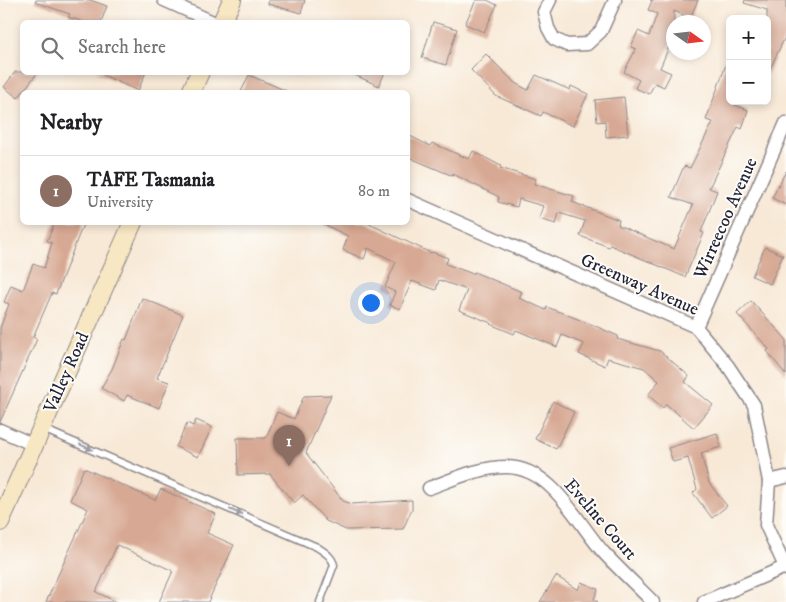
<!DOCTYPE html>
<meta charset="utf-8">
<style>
:root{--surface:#fff;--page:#f6f6f6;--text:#202124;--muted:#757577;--line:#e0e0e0;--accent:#db2777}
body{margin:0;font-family:"IM FELL DW Pica",serif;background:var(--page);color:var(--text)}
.controls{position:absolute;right:15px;top:15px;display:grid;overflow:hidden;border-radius:8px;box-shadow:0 2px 8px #0003}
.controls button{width:45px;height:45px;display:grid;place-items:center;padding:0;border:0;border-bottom:1px solid var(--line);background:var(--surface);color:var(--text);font:25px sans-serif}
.compass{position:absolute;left:666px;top:15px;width:45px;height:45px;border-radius:50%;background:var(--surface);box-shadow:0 2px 8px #0003;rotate:104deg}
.you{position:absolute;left:370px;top:302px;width:18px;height:18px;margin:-12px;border:4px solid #fff;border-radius:50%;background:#1a73e8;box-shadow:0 0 0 8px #1a73e833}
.badge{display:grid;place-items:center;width:32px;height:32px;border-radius:50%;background:var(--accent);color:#fff;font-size:16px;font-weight:700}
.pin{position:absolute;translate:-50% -41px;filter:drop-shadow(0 1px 2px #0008)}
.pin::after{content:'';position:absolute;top:26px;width:18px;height:15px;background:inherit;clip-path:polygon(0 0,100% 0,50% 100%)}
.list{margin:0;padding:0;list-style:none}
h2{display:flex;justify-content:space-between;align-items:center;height:65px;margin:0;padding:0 20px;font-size:21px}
h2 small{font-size:16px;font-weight:400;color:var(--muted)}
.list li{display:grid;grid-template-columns:32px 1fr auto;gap:15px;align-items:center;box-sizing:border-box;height:70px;padding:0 20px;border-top:1px solid var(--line)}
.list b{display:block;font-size:19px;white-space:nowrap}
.list p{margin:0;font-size:16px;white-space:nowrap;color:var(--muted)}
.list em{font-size:16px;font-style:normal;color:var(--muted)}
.icon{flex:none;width:28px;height:28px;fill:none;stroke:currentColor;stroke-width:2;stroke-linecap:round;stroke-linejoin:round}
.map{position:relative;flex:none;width:786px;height:602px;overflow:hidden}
.search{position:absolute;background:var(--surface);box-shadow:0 2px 8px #0003;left:20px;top:20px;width:390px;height:55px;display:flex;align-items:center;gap:12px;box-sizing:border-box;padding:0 18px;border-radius:8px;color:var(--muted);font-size:19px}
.panel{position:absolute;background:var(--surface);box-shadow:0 2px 8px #0003;left:20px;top:90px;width:390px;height:135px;border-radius:8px}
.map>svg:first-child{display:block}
</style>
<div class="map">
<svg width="786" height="602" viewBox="0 0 786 602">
<rect width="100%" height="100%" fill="#fdfcf7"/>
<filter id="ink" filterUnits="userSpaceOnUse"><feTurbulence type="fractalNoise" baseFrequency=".02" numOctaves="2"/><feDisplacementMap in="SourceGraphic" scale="10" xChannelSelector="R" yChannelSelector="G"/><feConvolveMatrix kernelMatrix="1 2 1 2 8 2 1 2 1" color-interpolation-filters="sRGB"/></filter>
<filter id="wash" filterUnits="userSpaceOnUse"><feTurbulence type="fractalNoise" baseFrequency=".0096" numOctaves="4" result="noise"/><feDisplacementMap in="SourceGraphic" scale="20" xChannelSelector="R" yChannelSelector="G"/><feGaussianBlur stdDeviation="1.12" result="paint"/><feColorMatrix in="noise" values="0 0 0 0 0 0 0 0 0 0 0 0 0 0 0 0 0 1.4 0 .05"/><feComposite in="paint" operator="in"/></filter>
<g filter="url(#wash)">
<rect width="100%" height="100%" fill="#f8e9d7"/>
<g id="blocks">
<g fill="#d7a893">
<polygon points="36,0 90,0 107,6 101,22 84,22 68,17 70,14 35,2"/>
<polygon points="269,0 305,0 301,13 268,4"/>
<polygon points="476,0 487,0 497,5 484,32 465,24"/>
<polygon points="650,0 698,0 690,18 674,11 674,35 660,68 671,73 664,87 655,83 649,94 635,88 639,80 624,72 636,49 631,47 638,31 649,36 657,14 648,10 652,1"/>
<polygon points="745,0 786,0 786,35 767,75 767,10 744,3"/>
<polygon points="433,22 457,29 446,65 422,58"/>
<polygon points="486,54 515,83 528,90 536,75 570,90 571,86 588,94 573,126 543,112 541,116 496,96 471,70"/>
<polygon points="728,59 730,103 748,110 742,129 738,127 709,188 717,191 701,232 704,233 685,277 610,245 609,247 580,236 585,221 559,213 556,224 539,219 543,206 519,199 517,207 498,202 499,197 453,174 453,176 408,157 408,135 430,146 432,143 469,159 473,151 501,166 500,168 536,179 534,184 574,196 572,202 619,220 618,225 674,249 693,205 671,197 684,166 690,168 713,122 706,120"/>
<polygon points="15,72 38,72 18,98 4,87"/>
<polygon points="96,72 146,72 138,91"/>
<polygon points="348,72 385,72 379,86"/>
<polygon points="249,75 289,92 241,92"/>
<polygon points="624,97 628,135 606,137 605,121 597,122 595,100"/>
<polygon points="786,171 786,205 772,198"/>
<polygon points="55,222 84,222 56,294 52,293 33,337 37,339 0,422 0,328 9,304 4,302 11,285 23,290 33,264 44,268 52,243 47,241"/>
<polygon points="319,222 365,222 431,253 432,252 448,258 446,264 473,274 474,272 522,292 519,298 546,310 547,307 593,325 618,336 617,339 660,351 689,376 685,382 713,405 694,428 666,404 663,408 648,395 659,381 644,368 608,358 605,366 579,354 584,344 562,335 557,347 516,330 514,334 490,324 491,323 459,310 467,290 439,280 436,290 412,281 400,309 390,305 395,292 385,287 396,262 368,248 364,259 343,250 348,236"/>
<polygon points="765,247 783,255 770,284 752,276"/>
<polygon points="142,298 183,315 157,378 169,382 159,408 127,395 124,401 101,388 112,369 124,339 126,340"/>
<polygon points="751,301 786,339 786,375 767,351 769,349 737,314"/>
<polygon points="331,395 306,453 343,501 352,504 412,500 412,509 403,529 346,530 326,521 303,495 294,503 270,474 238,475 237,438 266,438 277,412 294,419 304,396"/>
<polygon points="553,401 574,412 556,449 535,439"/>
<polygon points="196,420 212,427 198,457 176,447 187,423 193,426"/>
<polygon points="717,433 721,447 701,453 709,483 727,506 712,518 693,493 697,489 688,458 673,462 668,448"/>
<polygon points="84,468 155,500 161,489 216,514 207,533 234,545 208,602 159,602 173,571 117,545 96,592 117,602 46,602 88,509 70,500"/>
<polygon points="556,576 578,590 581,582 598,589 594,599 598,602 540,602"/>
</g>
</g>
</g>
<g filter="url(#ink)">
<use href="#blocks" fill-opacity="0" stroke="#8d8689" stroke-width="1"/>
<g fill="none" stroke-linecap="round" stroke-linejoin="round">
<defs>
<path id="lane" d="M43 429 317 547C324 552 332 556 334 565L320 602"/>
<g id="street">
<polyline points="164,0 213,22"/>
<polyline points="550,0 544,12 548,28 554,39 567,45 587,44 601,31 615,0"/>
<polyline points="408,200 696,327 728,366 754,405 769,481 766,525 786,569"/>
<polyline points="696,327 786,123"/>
<polyline points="0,430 34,445"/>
<polyline points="769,481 786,477"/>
<path d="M429 488C454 479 480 467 507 467 553 468 577 523 604 553 620 570 637 586 653 602"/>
<polyline points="704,602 785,567"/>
</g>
<g id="secondary">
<polyline points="222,22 232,0"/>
<polyline points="191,92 200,72"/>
<polyline points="0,522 133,222"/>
</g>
</defs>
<use href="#lane" stroke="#8d8689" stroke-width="9"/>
<use href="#street" stroke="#8d8689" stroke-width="15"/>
<use href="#secondary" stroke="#8d8689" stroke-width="20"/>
<use href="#lane" stroke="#fff" stroke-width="6"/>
<use href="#street" stroke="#fff" stroke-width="12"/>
<use href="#secondary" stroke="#f8e7c3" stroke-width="18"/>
</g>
<defs><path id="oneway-solid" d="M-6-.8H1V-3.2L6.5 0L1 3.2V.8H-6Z" transform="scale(1.25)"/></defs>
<g fill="#9c9ca7">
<use href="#oneway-solid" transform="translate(86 447) rotate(23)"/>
<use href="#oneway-solid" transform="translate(236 512) rotate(23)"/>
</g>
</g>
<g text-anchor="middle" stroke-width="4" stroke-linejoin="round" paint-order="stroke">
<g font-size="18" fill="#22223b" stroke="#fdfcf7">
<text transform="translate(725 218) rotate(-66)" y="6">Wirreecoo Avenue</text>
<text transform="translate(640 284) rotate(24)" y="6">Greenway Avenue</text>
<text transform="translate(66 372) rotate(-66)" y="6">Valley Road</text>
<text transform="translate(601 519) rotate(49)" y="6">Eveline Court</text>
</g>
</g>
</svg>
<div class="controls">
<button>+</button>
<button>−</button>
</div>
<svg class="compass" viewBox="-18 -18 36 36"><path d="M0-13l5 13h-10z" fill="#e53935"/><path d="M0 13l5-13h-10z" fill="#757577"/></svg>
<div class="you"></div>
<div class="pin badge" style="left:289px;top:466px;background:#8d6e63">1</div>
<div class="search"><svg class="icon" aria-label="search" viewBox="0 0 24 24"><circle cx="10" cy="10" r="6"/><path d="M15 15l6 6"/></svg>Search here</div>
<section class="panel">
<h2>Nearby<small></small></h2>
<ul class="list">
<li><span class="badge" style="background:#8d6e63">1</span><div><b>TAFE Tasmania</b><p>University</p></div><em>80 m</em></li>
</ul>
</section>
</div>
